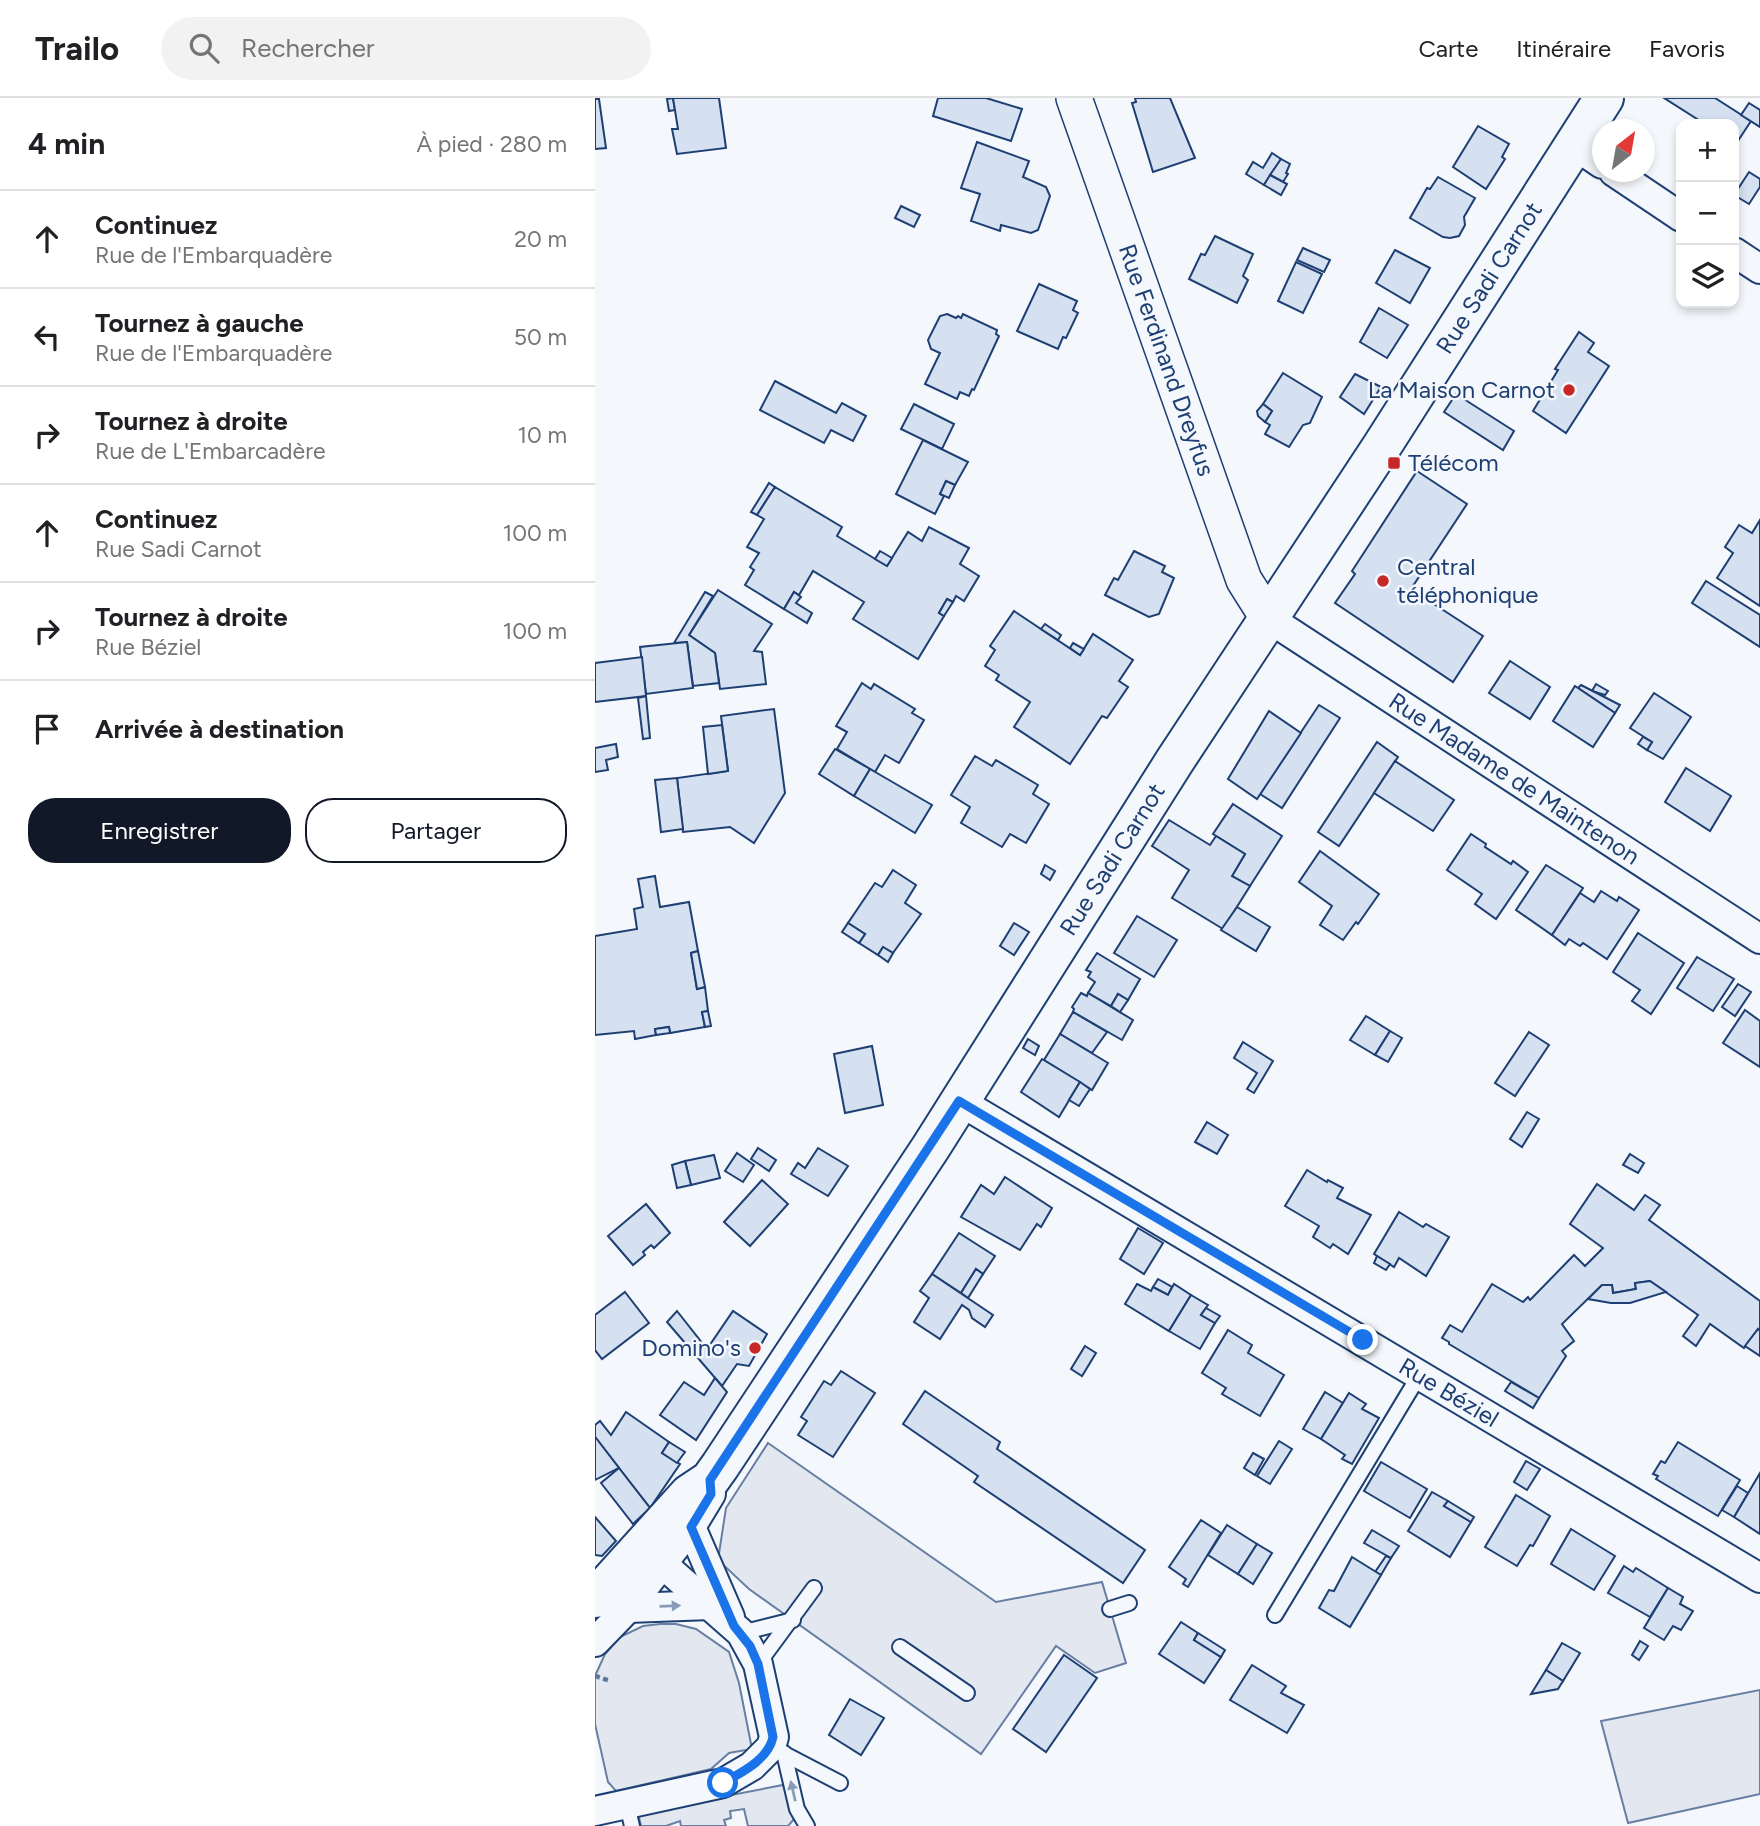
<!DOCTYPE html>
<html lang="fr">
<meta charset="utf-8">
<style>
:root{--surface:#fff;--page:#f2f2f2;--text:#202124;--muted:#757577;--line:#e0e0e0;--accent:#111827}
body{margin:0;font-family:Figtree,sans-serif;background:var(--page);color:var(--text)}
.controls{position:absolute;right:21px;top:21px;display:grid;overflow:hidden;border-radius:14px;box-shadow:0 4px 10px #0003}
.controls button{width:63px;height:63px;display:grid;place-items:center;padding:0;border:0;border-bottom:2px solid var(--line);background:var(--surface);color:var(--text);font:35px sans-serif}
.compass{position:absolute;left:997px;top:21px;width:63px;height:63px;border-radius:50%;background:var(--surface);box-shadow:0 4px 10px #0003;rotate:31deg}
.stop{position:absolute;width:21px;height:21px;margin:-16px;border:5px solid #1a73e8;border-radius:50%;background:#fff}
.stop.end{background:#1a73e8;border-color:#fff;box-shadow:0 2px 7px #0008}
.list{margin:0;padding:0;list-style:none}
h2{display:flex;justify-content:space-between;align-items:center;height:91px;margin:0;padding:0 28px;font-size:30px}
h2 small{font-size:23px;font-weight:400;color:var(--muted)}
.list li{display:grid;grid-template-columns:46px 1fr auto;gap:21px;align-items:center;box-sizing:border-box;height:98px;padding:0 28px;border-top:2px solid var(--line)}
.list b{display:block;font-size:26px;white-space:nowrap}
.list p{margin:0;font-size:23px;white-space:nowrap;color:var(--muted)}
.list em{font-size:23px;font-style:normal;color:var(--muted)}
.actions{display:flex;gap:14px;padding:21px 28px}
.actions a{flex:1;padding:16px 0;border:2px solid var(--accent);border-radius:28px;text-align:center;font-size:24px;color:var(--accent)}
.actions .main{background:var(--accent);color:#fff}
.icon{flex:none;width:38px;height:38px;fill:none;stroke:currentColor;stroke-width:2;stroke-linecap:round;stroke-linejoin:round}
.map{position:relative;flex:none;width:1165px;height:1728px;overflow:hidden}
header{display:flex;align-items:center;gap:42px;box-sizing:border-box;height:98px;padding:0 35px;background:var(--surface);border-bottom:2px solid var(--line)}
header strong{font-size:33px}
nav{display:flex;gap:38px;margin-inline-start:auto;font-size:24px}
.search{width:490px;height:63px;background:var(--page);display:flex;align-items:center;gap:18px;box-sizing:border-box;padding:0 24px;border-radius:38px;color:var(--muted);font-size:26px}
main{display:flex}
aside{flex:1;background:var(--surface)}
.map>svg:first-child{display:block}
</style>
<header>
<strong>Trailo</strong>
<div class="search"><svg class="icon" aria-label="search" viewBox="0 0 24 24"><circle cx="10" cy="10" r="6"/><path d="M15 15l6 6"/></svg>Rechercher</div>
<nav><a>Carte</a><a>Itinéraire</a><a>Favoris</a></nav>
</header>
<main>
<aside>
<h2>4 min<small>À pied · 280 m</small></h2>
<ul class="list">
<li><svg class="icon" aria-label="ahead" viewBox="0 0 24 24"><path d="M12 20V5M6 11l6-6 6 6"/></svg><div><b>Continuez</b><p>Rue de l'Embarquadère</p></div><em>20 m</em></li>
<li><svg class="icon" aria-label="left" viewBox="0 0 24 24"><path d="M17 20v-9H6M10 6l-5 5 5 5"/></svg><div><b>Tournez à gauche</b><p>Rue de l'Embarquadère</p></div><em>50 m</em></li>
<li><svg class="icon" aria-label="right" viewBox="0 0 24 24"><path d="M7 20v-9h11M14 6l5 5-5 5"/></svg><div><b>Tournez à droite</b><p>Rue de L'Embarcadère</p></div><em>10 m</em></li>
<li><svg class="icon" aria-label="ahead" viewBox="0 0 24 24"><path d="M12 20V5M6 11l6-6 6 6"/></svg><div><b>Continuez</b><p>Rue Sadi Carnot</p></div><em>100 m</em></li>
<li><svg class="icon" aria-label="right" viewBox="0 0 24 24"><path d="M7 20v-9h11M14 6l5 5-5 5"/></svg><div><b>Tournez à droite</b><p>Rue Béziel</p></div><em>100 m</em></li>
<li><svg class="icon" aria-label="arrive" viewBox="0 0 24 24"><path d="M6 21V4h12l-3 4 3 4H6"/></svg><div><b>Arrivée à destination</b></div></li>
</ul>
<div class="actions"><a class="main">Enregistrer</a><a>Partager</a></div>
</aside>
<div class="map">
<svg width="1165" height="1728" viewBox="0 0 1165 1728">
<rect width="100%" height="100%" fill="#f4f7fb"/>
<g fill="#e3e8f0" stroke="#687fa3" stroke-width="2">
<polygon points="173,1345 401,1504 507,1484 531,1565 500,1575 461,1548 386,1656 154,1491 123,1462 131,1410"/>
<polygon points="65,1526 81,1526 101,1531 134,1554 144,1585 157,1651 134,1655 116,1671 21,1693 13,1684 0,1626 0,1578 10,1556 25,1539 48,1528"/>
<polygon points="1165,1592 1165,1696 1033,1725 1006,1623"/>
<polygon points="188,1687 200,1720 193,1728 153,1728 149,1711 135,1713 136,1720 129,1722 131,1728 86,1728 85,1723 71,1728 46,1728 43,1715"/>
</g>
<g fill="#d5e0f0" stroke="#1d3f73" stroke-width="2">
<polygon points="78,0 80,12 74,13 72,1"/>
<polygon points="78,0 124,0 131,50 82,56 77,31 83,31"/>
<polygon points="343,0 391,0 427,11 416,43 338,18"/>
<polygon points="540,0 575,0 600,60 558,74 537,5 541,4"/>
<polygon points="1069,0 1120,0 1156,23 1139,49 1139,26 1110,26"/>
<polygon points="0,1 4,1 11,50 0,51"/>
<polygon points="1154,5 1165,12 1165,29 1146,17"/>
<polygon points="883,28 914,46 907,59 910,61 891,91 858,69"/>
<polygon points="382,44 434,63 428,79 451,89 455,98 443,132 436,135 406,127 405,133 376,123 385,96 366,90"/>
<polygon points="677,55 686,61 669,87 651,76 658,64 668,70"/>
<polygon points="686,61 695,66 691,75 693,76 688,84 675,77"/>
<polygon points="1154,74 1165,81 1165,89 1154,106 1139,97"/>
<polygon points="675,77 692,86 686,97 669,87"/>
<polygon points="843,79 880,100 869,119 870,127 864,138 855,140 848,139 815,120 832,90 835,91"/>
<polygon points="306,108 325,117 319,129 300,120"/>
<polygon points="620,138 658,156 648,178 653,182 642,205 594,181 606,156 610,157"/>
<polygon points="708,150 735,162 729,174 702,162"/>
<polygon points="800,152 835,170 815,205 781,185"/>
<polygon points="701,164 727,176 708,215 683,203"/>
<polygon points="444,186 482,203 478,212 483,215 471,240 468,239 463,251 422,233"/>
<polygon points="784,210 813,227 792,260 765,244"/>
<polygon points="352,216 361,220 363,218 366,220 368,216 402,232 401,236 404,238 379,292 377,291 374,298 365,294 362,301 330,286 345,255 336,251 333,242 345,218"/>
<polygon points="984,234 999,245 993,254 1014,268 971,335 938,313 963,272 960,271"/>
<polygon points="688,275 727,299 715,325 708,327 694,349 670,336 675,327 670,324 677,313 668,306"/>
<polygon points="760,276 786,289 769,316 745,299"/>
<polygon points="180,283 241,315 247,305 271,318 258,343 236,332 229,345 165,312"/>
<polygon points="861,296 919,333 908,352 849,314"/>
<polygon points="319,306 359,326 347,351 306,331"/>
<polygon points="668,306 677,313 670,324 663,318 662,313"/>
<polygon points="328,342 373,364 360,387 351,383 345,396 349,398 340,416 301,396"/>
<polygon points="822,373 872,406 816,491 888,538 858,584 740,505 760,476 757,473"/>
<polygon points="351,383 360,387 354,400 345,396"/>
<polygon points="174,385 180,389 162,417 156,414"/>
<polygon points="180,389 247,429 242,438 292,468 313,434 327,443 334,429 374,450 365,466 384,478 369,503 361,498 358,504 352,501 344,515 349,518 323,561 258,521 269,504 218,473 204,497 199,494 189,511 150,487 159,472 155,469 164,455 152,449 169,421 162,417"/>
<polygon points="1165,422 1165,508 1122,480 1138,455 1130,449 1144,427 1157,435"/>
<polygon points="285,453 297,460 292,468 280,461"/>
<polygon points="539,453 570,468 567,474 579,480 564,516 554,519 510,497 519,480 523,482"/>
<polygon points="1111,483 1165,517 1165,549 1097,505"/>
<polygon points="123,492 177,526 159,553 167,554 171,586 125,591 120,555 94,537"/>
<polygon points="110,494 118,498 94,537 120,555 124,585 98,588 92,544 79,545"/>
<polygon points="199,494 206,499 201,505 217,515 212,525 189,511"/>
<polygon points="352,501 358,504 349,518 344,515"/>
<polygon points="419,513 485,557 498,536 538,562 524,583 533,589 512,620 507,618 475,666 419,629 435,604 401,582 404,577 390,568 400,552 395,548"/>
<polygon points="450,526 466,537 463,542 446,531"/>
<polygon points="92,544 98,590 51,596 45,549"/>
<polygon points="478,545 489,551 485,557 475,550"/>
<polygon points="47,559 51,598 0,604 0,565"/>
<polygon points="915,563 955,589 935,621 894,595"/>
<polygon points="267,585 276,591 279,586 320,611 317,615 329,622 304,665 290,657 280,674 242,651 252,634 241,628"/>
<polygon points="1001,586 1013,593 1010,597 997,593"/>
<polygon points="986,587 1025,607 1020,615 983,590"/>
<polygon points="980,588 1020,615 998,649 958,623"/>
<polygon points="1059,595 1096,619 1068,661 1052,652 1057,644 1035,630"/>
<polygon points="51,598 55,640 48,641 43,600"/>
<polygon points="724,607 745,620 687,710 665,696"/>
<polygon points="179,611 190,695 159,745 135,729 88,734 82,680 133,673 126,618"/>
<polygon points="674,613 706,635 662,701 633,681"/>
<polygon points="127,627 133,673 113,676 108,629"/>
<polygon points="1048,639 1057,644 1052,652 1043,646"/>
<polygon points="782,644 803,659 744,748 723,734"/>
<polygon points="21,646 23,659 11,662 13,672 0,674 0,650"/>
<polygon points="240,651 275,671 259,698 224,676"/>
<polygon points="380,658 397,668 401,662 443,687 438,696 454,706 431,745 415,736 407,749 366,725 375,709 356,697"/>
<polygon points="800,663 859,702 838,733 779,695"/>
<polygon points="1091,670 1136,698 1115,733 1070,704"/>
<polygon points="275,671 337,707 320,735 259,698"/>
<polygon points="82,680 88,731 66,734 60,682"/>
<polygon points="638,706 687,738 655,788 637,778 650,756 618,736"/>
<polygon points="574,722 615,747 621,738 650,756 637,778 655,788 628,831 577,800 594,772 557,748"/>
<polygon points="876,736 891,746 890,749 916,766 918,763 933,774 901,821 880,806 887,796 852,772"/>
<polygon points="725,753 784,796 763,826 761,824 748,842 725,827 737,808 704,784"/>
<polygon points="450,767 460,773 455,782 446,776"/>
<polygon points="951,767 988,790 957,837 921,812"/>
<polygon points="298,772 321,787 310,805 326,816 298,855 288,849 283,857 264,845 270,836 253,825 280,785 287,789"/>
<polygon points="60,778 65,809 94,804 103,853 96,855 102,891 110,889 113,913 107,914 110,929 75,935 74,929 60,931 61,937 40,941 39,933 0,937 0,838 42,831 39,811 48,809 43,781"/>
<polygon points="1006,793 1022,803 1024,799 1044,812 1012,861 988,845 985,848 974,841 970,847 957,837 985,795 999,804"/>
<polygon points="642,809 675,829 661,853 626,832"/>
<polygon points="542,818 582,842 559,879 519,855"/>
<polygon points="253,825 270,836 264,845 247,834"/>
<polygon points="419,825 434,834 419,857 405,848"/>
<polygon points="1043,835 1089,865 1056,916 1037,903 1045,892 1018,874"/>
<polygon points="288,849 298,855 293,864 283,857"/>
<polygon points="103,853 110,889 102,891 96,855"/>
<polygon points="502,855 545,881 533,902 523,896 516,908 493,895 500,884 493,879 496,874 491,872"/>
<polygon points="1102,859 1139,881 1118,913 1082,890"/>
<polygon points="1143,886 1156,894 1140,918 1127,909"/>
<polygon points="486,895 492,898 493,895 538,922 527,942 478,914 479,911 477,909"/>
<polygon points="523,896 533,902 525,914 516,908"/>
<polygon points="1150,912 1165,923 1165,969 1128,945"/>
<polygon points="113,913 116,928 110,929 107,914"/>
<polygon points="478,914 512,934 497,955 465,936"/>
<polygon points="771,918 795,933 780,957 755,942"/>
<polygon points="74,929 75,935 61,937 60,931"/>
<polygon points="795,933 807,940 793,964 780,957"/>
<polygon points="934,934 954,947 920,998 900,985"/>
<polygon points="465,936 513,965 497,992 449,962"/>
<polygon points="433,941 444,948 440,957 428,950"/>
<polygon points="648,944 678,963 659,995 652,991 662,975 639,960"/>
<polygon points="277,948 288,1007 250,1015 239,956"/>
<polygon points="447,961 485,984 464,1019 426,994"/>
<polygon points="485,984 495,991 484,1008 474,1002"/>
<polygon points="932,1014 944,1021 927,1049 915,1041"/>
<polygon points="612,1024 633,1037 622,1056 600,1044"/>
<polygon points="163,1050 181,1062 174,1073 156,1061"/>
<polygon points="223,1050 253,1068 233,1098 196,1076 203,1065 210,1070"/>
<polygon points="142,1055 159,1067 148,1084 130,1073"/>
<polygon points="1035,1056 1049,1065 1043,1075 1028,1067"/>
<polygon points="119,1057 125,1080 96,1087 90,1063"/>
<polygon points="90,1063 96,1087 82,1090 77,1067"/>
<polygon points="712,1072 732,1084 733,1082 748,1090 742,1100 776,1117 753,1156 738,1146 735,1150 718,1139 724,1128 690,1108"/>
<polygon points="410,1079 457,1110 446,1129 442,1126 425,1152 366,1119 386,1087 399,1096"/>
<polygon points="167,1082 193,1106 155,1148 129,1124"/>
<polygon points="1002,1086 1039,1112 1050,1097 1065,1107 1054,1122 1165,1203 1165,1233 1163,1231 1149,1250 1115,1226 1101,1248 1088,1238 1103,1217 1055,1183 1040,1185 1041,1191 1018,1195 1017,1187 1007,1187 967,1226 979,1243 967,1253 971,1258 944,1300 854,1246 854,1244 847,1240 855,1227 867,1234 897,1186 928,1204 933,1199 935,1202 937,1200 979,1157 990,1168 1008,1150 975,1126"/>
<polygon points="51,1106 75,1135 59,1150 56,1147 48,1154 50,1157 38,1167 13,1138"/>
<polygon points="804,1114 828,1129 831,1126 854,1139 831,1178 804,1160 799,1169 779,1156"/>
<polygon points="543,1130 568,1145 549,1176 525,1161"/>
<polygon points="364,1135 400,1158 388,1176 381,1171 366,1195 337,1176"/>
<polygon points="782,1158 795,1166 791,1172 779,1165"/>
<polygon points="381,1171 388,1176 373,1200 366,1195"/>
<polygon points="337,1176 398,1217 390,1229 377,1220 374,1212 367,1207 345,1241 319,1224 334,1200 325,1193"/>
<polygon points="563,1181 577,1189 573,1197 558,1189"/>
<polygon points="1055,1183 1071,1194 1035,1205 1016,1205 993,1201 1007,1187 1017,1187 1018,1195 1041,1191 1040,1185"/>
<polygon points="542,1186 556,1193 558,1189 573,1197 579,1186 596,1197 574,1233 530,1206"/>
<polygon points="30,1194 54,1225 7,1261 0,1252 0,1217"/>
<polygon points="596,1197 613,1207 606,1217 620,1225 605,1251 574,1233"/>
<polygon points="611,1210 625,1218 620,1225 606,1217"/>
<polygon points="82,1213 112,1251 138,1213 172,1236 154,1268 142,1266 127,1288 72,1224"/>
<polygon points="1163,1231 1165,1233 1165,1258 1150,1248"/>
<polygon points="633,1232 657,1247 653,1255 689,1277 665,1318 627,1296 631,1290 607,1275"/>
<polygon points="490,1248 501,1255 487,1278 476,1271"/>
<polygon points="246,1273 280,1295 238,1359 203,1337 212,1323 206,1319 229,1283 236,1287"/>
<polygon points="120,1280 132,1294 101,1342 65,1317 89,1284 109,1297"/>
<polygon points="916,1284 944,1300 938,1310 910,1293"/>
<polygon points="330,1293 405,1344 402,1351 550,1452 528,1485 379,1384 383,1378 308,1326"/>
<polygon points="730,1294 748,1305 726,1341 708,1331"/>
<polygon points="754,1295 771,1306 767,1311 784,1320 757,1366 747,1361 750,1357 726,1341"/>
<polygon points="31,1314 74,1344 67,1355 85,1366 55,1410 0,1339 0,1327 5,1323 16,1337"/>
<polygon points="1,1340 24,1370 0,1382 0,1341"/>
<polygon points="684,1343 697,1351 675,1386 662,1378"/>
<polygon points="74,1344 90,1354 82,1365 67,1355"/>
<polygon points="1083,1344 1145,1382 1123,1418 1061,1381 1063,1378 1058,1376 1066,1363 1070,1365"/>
<polygon points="658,1355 669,1361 660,1377 649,1370"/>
<polygon points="931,1363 945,1371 932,1392 919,1384"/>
<polygon points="786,1364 832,1391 815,1420 769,1393"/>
<polygon points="24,1370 55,1410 38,1426 6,1385"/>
<polygon points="1165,1375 1165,1436 1139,1419"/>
<polygon points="1142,1388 1153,1395 1139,1419 1127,1412"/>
<polygon points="837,1394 853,1403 849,1408 876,1424 855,1459 813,1433"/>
<polygon points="921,1397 955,1418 938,1448 935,1447 922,1468 890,1449"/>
<polygon points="853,1403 879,1419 876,1424 849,1408"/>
<polygon points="0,1419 21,1443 7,1458 0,1457"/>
<polygon points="606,1422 626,1435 593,1489 588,1486 591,1481 574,1469"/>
<polygon points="632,1427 662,1446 643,1476 613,1457"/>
<polygon points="976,1431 1020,1458 999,1492 956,1466"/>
<polygon points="777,1432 804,1448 796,1460 769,1445"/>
<polygon points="662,1446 677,1455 658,1486 643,1476"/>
<polygon points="791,1458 796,1460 786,1477 780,1474"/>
<polygon points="757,1459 786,1477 755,1529 724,1510 734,1492 739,1493"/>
<polygon points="1029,1468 1038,1474 1041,1470 1073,1490 1055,1519 1013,1495"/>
<polygon points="1073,1490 1088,1499 1085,1506 1098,1513 1086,1532 1078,1528 1069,1542 1049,1530"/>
<polygon points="586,1524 603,1535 599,1542 626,1559 609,1585 564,1556"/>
<polygon points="603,1535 630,1552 626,1559 599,1542"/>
<polygon points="1045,1543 1053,1548 1044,1562 1037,1557"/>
<polygon points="967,1545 985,1555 968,1583 951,1572"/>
<polygon points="469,1557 502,1580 451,1654 418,1631"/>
<polygon points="657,1567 691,1588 686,1595 709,1607 692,1635 635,1602"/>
<polygon points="951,1572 968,1583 963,1591 936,1596"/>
<polygon points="255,1601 289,1620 266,1657 234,1637"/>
</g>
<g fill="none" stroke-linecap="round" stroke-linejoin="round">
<defs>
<g id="service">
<polyline points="515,1511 534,1505"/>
<polyline points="680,1517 825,1276"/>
<polyline points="146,1535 198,1522"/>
<polyline points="305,1549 372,1595"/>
<polyline points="163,1566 219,1490"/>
<polyline points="176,1649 245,1685"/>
<polyline points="189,1655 202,1711 212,1728"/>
<polyline points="32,1707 37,1728"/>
</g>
<g id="minor">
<polyline points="979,47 1007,66"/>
<polyline points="1019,74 1086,119"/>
<polyline points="1139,154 1165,171"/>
<path id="s1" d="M673 520 1165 841"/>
<path id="s2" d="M364 1003 1165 1480"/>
<polyline points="96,1429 135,1519"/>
<polyline points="33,1510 116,1507"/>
<polyline points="0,1544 33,1510 96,1429 116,1396 115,1382"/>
<polyline points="0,1713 128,1685 157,1668 176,1649 179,1639 163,1566 146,1535 48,1449"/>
</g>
<g id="tertiary">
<path id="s3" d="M479 0 649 482 673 520"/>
</g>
<g id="secondary">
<path id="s4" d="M0 1500 94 1396 115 1382 125 1368 336 1049 579 664 787 348 1009 0"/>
</g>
</defs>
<use href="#service" stroke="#1d3f73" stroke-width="18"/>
<use href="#minor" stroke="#1d3f73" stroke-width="32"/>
<use href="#tertiary" stroke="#1d3f73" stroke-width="38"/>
<use href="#secondary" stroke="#1d3f73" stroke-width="42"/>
<polyline stroke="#5e769c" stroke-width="4.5" stroke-dasharray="5 3.5" stroke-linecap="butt" points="0,1578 16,1583"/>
<use href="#service" stroke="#f4f7fb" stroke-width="14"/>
<use href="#minor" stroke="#f4f7fb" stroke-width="28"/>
<use href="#tertiary" stroke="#f4f7fb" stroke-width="35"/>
<use href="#secondary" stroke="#f4f7fb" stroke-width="38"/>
</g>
<defs><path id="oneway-solid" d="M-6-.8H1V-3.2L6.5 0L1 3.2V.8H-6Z" transform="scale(1.75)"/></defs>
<g fill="#889bb7">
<use href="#oneway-solid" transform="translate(75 1508) rotate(-2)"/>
<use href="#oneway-solid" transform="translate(198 1693) rotate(-103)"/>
</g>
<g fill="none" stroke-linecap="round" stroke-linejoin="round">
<path stroke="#1a73e8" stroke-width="9" d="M128 1685C147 1674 173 1662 178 1639L163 1566 155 1548 139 1528 96 1429 116 1396 115 1382 364 1003 768 1242"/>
</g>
<g fill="#c62828" stroke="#f4f7fb" stroke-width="2.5">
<circle cx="974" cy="292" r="7"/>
<rect x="792" y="358" width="14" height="14" rx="3.5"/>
<circle cx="788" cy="483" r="7"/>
<circle cx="160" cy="1250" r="7"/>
</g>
<g text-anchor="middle" stroke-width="5" stroke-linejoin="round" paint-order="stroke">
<g font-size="24" fill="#1d3f73" stroke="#f4f7fb">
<text dy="8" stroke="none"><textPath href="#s4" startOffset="1598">Rue Sadi Carnot</textPath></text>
<text dy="8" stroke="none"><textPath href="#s3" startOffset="278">Rue Ferdinand Dreyfus</textPath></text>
<text dy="8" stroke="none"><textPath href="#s1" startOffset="294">Rue Madame de Maintenon</textPath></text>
<text dy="8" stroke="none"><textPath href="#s4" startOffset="905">Rue Sadi Carnot</textPath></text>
<text dy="8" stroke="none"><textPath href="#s2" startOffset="570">Rue Béziel</textPath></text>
</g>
<g font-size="24" fill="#1d3f73" stroke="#f4f7fb" text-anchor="end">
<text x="960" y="300">La Maison Carnot</text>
<text x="813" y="373" text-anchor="start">Télécom</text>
<text x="802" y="477" text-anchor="start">Central<tspan x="802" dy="28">téléphonique</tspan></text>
<text x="146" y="1258">Domino's</text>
</g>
</g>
</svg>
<div class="controls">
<button>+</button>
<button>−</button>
<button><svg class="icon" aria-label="layers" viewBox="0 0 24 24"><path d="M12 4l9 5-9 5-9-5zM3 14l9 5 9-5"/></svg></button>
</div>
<svg class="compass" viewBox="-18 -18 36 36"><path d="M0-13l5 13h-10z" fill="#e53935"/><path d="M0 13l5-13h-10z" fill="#757577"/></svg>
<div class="stop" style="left:128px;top:1685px"></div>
<div class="stop end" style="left:768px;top:1242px"></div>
</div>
</main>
